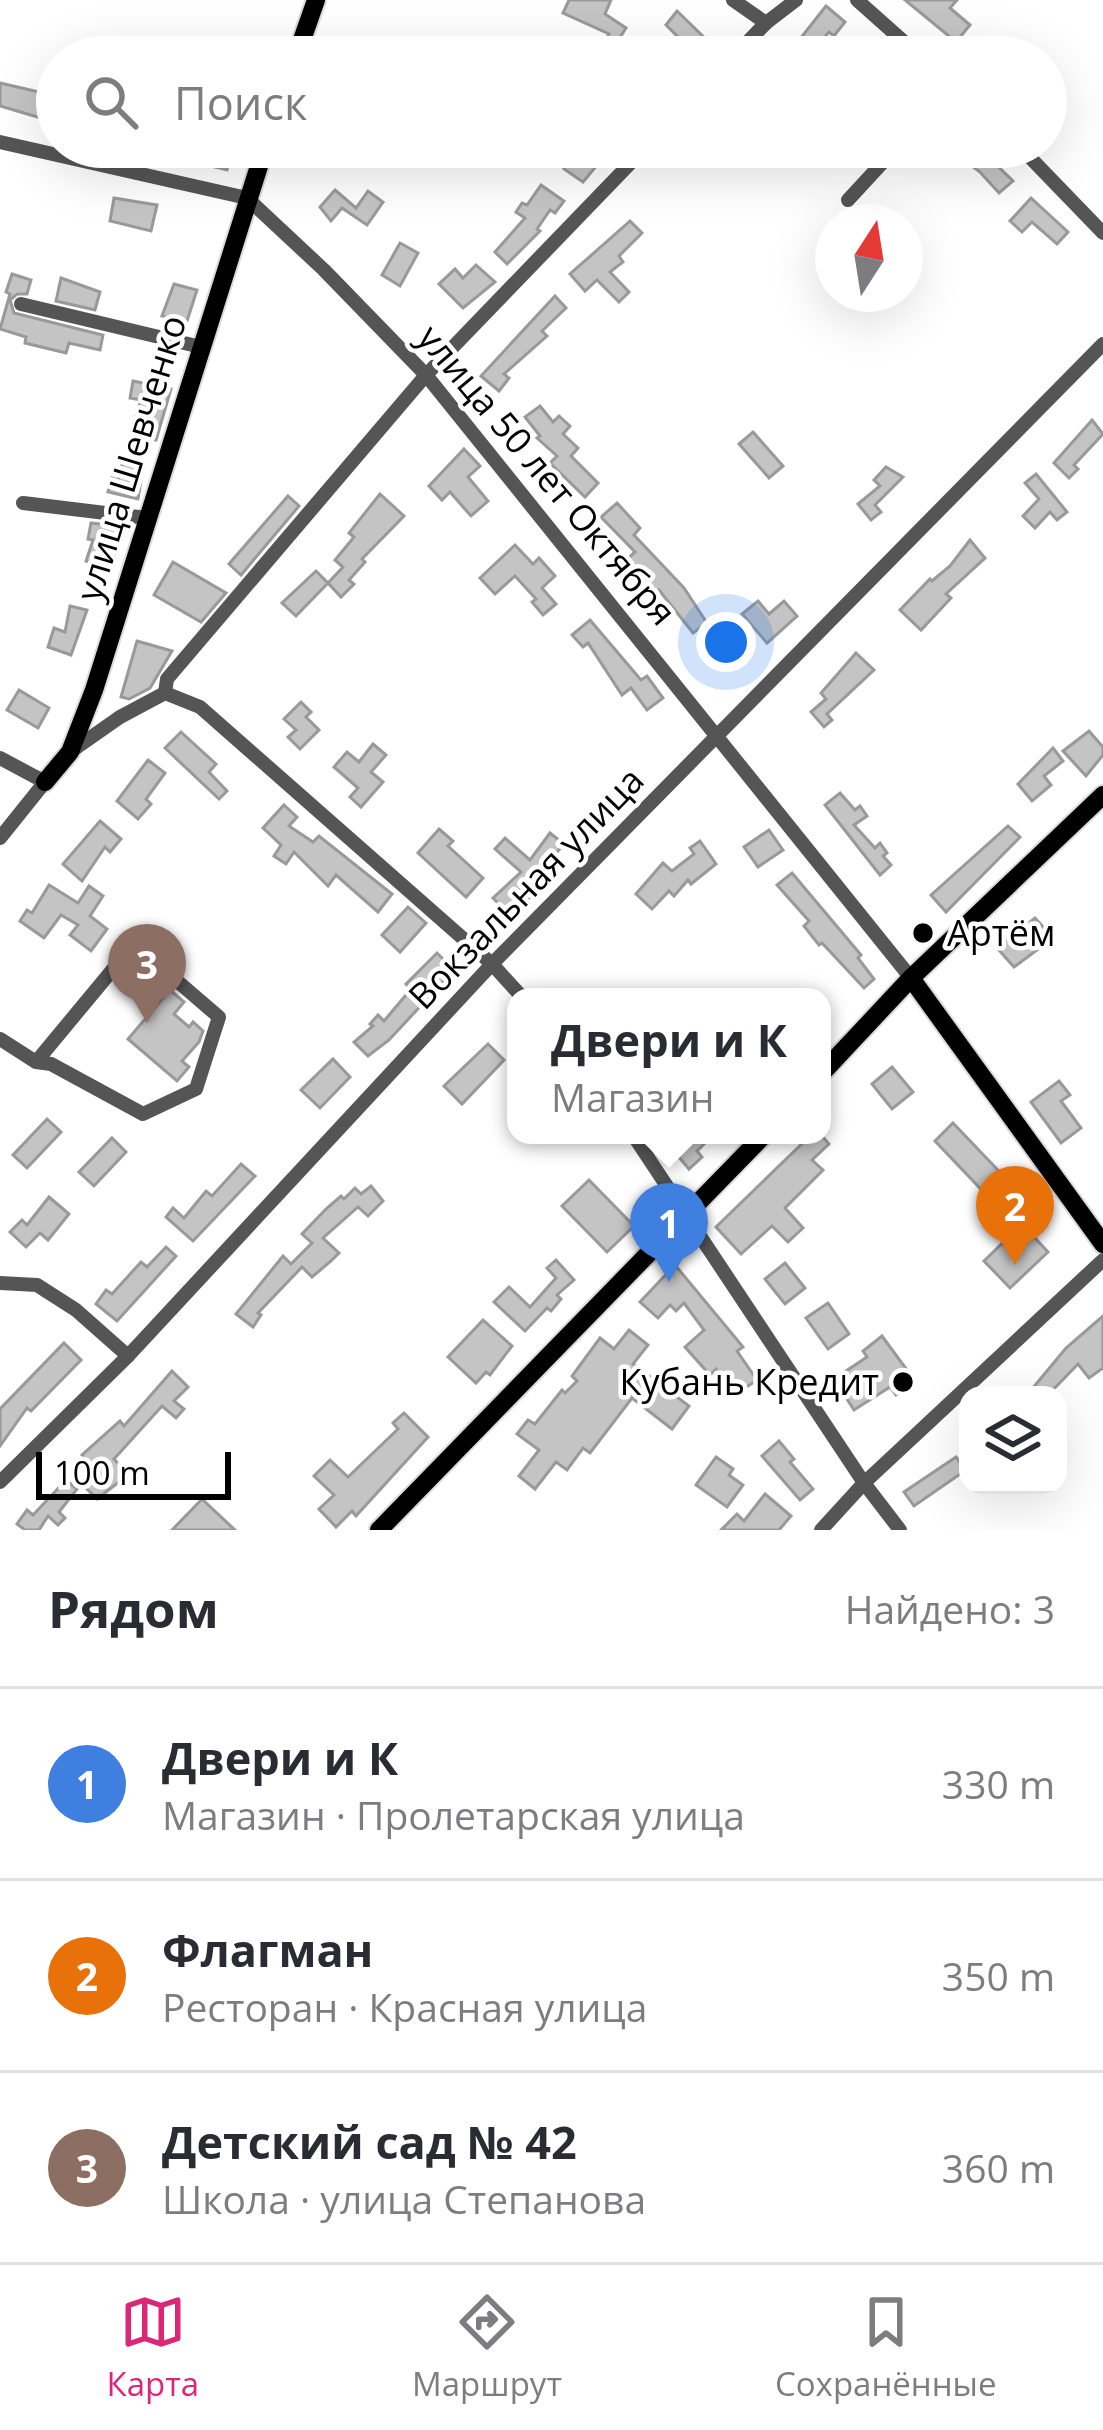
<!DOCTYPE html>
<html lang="ru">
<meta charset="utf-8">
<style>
:root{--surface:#fff;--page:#f2f2f3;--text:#2b2b33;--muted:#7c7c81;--line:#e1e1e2;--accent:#db2777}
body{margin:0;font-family:"Open Sans",sans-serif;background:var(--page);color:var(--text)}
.controls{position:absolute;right:36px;bottom:36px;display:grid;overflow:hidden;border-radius:24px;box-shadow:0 12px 48px #0002}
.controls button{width:108px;height:108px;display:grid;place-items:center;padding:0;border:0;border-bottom:3px solid var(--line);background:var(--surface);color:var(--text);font:60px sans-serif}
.compass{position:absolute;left:815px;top:204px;width:108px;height:108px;border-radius:50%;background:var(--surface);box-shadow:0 12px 48px #0002;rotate:12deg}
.scale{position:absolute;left:36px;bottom:30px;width:195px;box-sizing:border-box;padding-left:12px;border:6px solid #000;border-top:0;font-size:33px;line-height:42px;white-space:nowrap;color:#000;-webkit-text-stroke:9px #fff;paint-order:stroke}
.you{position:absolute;left:726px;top:642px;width:42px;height:42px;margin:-30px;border:9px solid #fff;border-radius:50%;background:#1a73e8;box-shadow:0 0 0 18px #1a73e833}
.badge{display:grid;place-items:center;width:78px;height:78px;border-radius:50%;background:var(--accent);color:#fff;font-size:39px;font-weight:700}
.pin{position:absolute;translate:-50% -99px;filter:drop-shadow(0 3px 6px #0008)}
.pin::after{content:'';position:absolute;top:63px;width:42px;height:36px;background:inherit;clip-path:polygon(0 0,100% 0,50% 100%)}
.popup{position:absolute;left:507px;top:988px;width:324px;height:156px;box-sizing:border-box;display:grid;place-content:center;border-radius:24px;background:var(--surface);filter:drop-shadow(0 3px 9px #0005);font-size:39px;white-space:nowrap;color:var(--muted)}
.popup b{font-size:45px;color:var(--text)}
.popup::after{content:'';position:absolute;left:50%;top:100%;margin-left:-24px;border:24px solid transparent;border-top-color:var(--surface)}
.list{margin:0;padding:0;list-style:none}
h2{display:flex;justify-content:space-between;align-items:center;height:156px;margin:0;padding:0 48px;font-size:51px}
h2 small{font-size:39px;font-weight:400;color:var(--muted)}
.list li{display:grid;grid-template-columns:78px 1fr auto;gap:36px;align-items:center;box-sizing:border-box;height:192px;padding:0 48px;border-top:3px solid var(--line)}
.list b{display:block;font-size:45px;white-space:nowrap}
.list p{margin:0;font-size:39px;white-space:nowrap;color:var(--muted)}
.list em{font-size:39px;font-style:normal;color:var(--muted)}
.icon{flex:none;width:66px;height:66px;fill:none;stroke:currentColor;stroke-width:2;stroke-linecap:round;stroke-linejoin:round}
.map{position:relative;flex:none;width:1103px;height:1530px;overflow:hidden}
.search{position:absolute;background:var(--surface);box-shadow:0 12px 48px #0002;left:36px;right:36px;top:36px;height:132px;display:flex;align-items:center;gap:30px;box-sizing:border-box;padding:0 42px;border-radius:66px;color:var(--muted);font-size:45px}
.sheet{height:732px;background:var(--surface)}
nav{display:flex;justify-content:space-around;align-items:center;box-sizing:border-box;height:168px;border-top:3px solid var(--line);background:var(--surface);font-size:33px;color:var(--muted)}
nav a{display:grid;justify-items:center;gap:6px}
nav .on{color:var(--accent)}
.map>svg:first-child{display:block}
</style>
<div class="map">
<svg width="1103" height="1530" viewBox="0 0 1103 1530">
<rect width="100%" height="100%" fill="#fff"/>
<g fill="#c4c4c4" stroke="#999" stroke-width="3">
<polygon points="569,0 611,0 605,14 626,28 614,47 605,41 609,34 563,13"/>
<polygon points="905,0 957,0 950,8 970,25 956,42"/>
<polygon points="826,6 845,22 834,36 829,32 813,50 800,39"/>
<polygon points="677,11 713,46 702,57 663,57 682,41 666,25"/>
<polygon points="0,83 56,96 51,121 0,106"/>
<polygon points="178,147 233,147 227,170 202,164 204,157 178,152"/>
<polygon points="580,147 612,147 583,182 564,169"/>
<polygon points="947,147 978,147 1013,181 999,193 980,172"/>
<polygon points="541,185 564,201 555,213 550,210 537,229 540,231 507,264 495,252 525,218 516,212 522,203 527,205"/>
<polygon points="335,190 356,208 368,191 383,202 367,225 342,208 331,221 320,207"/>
<polygon points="114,198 157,205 151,231 110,221"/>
<polygon points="1031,198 1068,232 1057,244 1032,222 1022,232 1010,221"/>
<polygon points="630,221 642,233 619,256 623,262 610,272 629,292 619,302 597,280 585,291 570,274"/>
<polygon points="400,243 418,253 400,286 382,275"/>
<polygon points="476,265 495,282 463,308 439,284 455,269 463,278"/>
<polygon points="12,274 31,280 27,294 17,294 10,300 14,313 103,335 100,350 69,343 66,353 25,343 26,337 0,329 10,294 6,292"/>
<polygon points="61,278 100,292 95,310 56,301"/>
<polygon points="174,284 197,290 187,321 162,316"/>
<polygon points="555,296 566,308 542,331 547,336 504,374 509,378 499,391 481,376"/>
<polygon points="133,381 171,389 156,440 131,432 141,400 130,398"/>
<polygon points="540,406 553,422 559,416 570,426 563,434 578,448 571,456 598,483 585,497 550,463 557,456 537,438 540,436 525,417"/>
<polygon points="1092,420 1103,434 1074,465 1078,469 1069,478 1054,463"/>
<polygon points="753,432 783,466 769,478 739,444"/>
<polygon points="464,449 480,466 468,477 488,501 471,516 450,492 442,500 429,486"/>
<polygon points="124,457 144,462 138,499 108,492 112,478 118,480"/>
<polygon points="886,467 903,477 875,505 881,512 871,520 858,504 880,486 874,480"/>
<polygon points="1036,474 1067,512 1057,520 1050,512 1035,528 1023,516 1039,499 1025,483"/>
<polygon points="380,494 404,516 362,559 365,562 349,580 354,584 341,597 328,583 343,567 335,560 354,537 349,533"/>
<polygon points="288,496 299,506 241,575 229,564"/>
<polygon points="617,503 640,528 634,535 684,588 707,623 693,633 659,590 657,592 627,559 635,552 601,517"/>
<polygon points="91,523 120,526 111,570 86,561 93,540 88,539"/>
<polygon points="970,540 985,558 946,594 951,598 921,630 900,610 930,579 932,581 950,566"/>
<polygon points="515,545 533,564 539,558 555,576 542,588 556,604 543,615 532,602 536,599 515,576 495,594 480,578"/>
<polygon points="173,562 226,593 201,622 154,595"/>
<polygon points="316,571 328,583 296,616 282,603"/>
<polygon points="758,601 769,614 784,601 797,616 767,643 742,614"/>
<polygon points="70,606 87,610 71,655 48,647 54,628 65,632"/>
<polygon points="590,620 641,680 647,676 663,698 647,710 631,688 622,695 588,643 583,647 572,635"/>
<polygon points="137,641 172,651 150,688 129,699 121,697"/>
<polygon points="856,653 874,670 827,714 832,720 824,727 811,712 826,699 821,693"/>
<polygon points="19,690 49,708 38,728 7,710"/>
<polygon points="301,702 311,712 306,717 319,730 300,749 288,737 296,730 284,719"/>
<polygon points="1089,731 1103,747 1103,755 1086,776 1063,751"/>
<polygon points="181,732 216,764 209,772 227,791 219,799 165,748"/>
<polygon points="373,744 386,755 371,772 383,782 361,807 350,797 358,788 334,767 347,752 359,762"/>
<polygon points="1053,748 1063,761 1044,776 1051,785 1032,801 1018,784"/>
<polygon points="148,760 165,773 146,799 151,804 138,819 117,801"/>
<polygon points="840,793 855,810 860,806 867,816 854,825 875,848 880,843 887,853 883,856 891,865 880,875 825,805"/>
<polygon points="284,805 297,817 289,826 313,842 319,836 392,894 378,912 336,875 328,886 294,852 286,864 274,856 281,845 263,828"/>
<polygon points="100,821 121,839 110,852 105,847 82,881 63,864"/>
<polygon points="1008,826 1020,837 946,912 931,895"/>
<polygon points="439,829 453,841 448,846 483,878 466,897 418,853"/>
<polygon points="769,830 783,850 758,867 744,847"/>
<polygon points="550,833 564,844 529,885 535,892 511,916 493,898 521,872 495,849 505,838 530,860"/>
<polygon points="700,841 716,864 691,884 688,880 674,896 669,891 652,909 636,894 663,863 672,871 694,854 690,848"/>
<polygon points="792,873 861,955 858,958 874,979 864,988 822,943 819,945 804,926 809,921 777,885"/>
<polygon points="49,885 78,903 89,886 103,896 90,916 107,929 91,951 70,935 78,925 61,915 44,938 20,921 27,910 32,913"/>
<polygon points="408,907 426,923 400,952 382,935"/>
<polygon points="1035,918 1053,938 1014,967 997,948"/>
<polygon points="437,953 454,970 389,1040 368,1056 354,1042 373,1026 370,1024 378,1015 384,1021 411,989 406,984"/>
<polygon points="170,990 184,1002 174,1014 189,1027 193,1022 203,1031 199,1042 182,1061 189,1067 177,1081 128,1039"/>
<polygon points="488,1044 504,1060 462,1104 444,1086"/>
<polygon points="333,1059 350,1077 320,1108 301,1090"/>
<polygon points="892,1067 913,1092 892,1109 872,1084"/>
<polygon points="1059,1081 1070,1095 1061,1101 1081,1128 1061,1143 1031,1102"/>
<polygon points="47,1119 61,1132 27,1168 13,1155"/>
<polygon points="953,1123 1015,1188 997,1206 935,1141"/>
<polygon points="676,1135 713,1135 697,1151 702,1157 689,1169 667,1143"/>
<polygon points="811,1135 821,1135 829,1144 812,1160 823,1170 785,1208 803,1228 788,1242 772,1226 741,1254 716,1227"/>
<polygon points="112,1138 126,1152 94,1186 79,1172"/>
<polygon points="241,1164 255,1176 193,1241 166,1217 173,1208 184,1218 206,1191 212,1196"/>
<polygon points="589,1180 634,1226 607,1252 562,1206"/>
<polygon points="371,1186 383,1201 368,1216 358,1207 323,1238 339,1253 331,1261 312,1277 302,1267 258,1313 261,1315 253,1327 236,1314 283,1256 291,1264 312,1243 302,1234 326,1209 341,1196 344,1199 355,1188 361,1194"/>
<polygon points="49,1197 69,1214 48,1240 40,1233 26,1247 10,1232 22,1220 27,1225"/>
<polygon points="1022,1224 1048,1252 1010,1288 984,1261"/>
<polygon points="166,1247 176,1256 117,1321 96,1304 106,1290 112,1294 141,1262 147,1267"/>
<polygon points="556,1260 574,1280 557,1295 561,1299 551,1311 547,1308 525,1331 494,1302 509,1287 530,1307 556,1278 547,1268"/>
<polygon points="785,1263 805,1288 785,1304 765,1279"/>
<polygon points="675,1265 743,1347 737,1351 757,1380 734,1395 716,1369 710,1375 685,1347 704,1330 684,1303 676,1311 670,1305 658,1318 640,1302"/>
<polygon points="828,1303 849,1334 828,1349 806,1318"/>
<polygon points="1103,1316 1103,1368 1089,1378 1078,1364 1048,1395 1027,1395 1066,1348"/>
<polygon points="483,1320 512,1346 490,1375 486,1372 476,1383 448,1357"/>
<polygon points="629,1330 648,1345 633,1364 689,1406 672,1429 632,1398 590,1453 583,1448 567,1470 556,1462 535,1489 519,1476 539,1450 517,1434 528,1420 535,1424 562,1390 565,1393 577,1381 572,1376 600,1338 614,1349"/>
<polygon points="882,1336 915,1381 896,1395 890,1387 854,1410 834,1379 867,1357 863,1351"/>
<polygon points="64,1343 81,1360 31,1411 27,1408 0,1446 0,1409"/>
<polygon points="172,1371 188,1387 174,1401 184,1409 176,1418 162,1406 114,1459 128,1475 97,1499 84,1486 97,1473 82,1455 120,1421 124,1426"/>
<polygon points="404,1413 428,1437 356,1516 352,1511 336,1527 319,1509 334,1495 314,1476 330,1460 348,1477 398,1429 393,1423"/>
<polygon points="779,1441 794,1459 790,1462 813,1489 800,1500 762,1456"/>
<polygon points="716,1457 733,1469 729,1475 743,1485 727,1507 696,1485"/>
<polygon points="956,1457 966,1470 914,1506 904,1492"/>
<polygon points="66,1480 77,1489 59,1512 65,1518 58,1525 48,1516 39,1530 25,1530 17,1524 27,1510 33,1515"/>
<polygon points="765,1494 791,1516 779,1530 721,1530 737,1514 744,1521"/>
<polygon points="202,1499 235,1530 172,1530"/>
</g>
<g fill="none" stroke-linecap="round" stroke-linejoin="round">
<defs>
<g id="major">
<polyline points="296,57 316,0"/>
<polyline points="45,782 70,752 94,690 265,147"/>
<polyline points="911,978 1103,1244"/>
<polyline points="822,1073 911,978 1103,795"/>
<polyline points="379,1530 764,1135"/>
</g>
</defs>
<use href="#major" stroke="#dbdbdb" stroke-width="22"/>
<g stroke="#555" stroke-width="14">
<polyline points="733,0 766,23"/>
<polyline points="857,0 921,57"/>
<polyline points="733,57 766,23 796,0"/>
<polyline points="0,142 247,198 324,270 426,375 911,978"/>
<polyline points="1020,147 1103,233"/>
<polyline points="848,200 897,147"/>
<polyline points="21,304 201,347"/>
<polyline points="23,503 147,518"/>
<polyline points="165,693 167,679 426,375 646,147"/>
<polyline points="70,752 120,717 165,693 200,707 492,964 522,997"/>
<polyline points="0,758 45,782 0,838"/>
<polyline points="0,1039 36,1062 51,1064 143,1114 196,1089 219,1017 155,962 114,968 36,1062"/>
<polyline points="633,1135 864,1483 900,1530"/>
<polyline points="0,1283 37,1285 76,1310 128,1356"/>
<polyline points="0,1482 128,1356 492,964 1103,344"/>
<polyline points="821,1530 864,1483 1103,1260"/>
</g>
<use href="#major" stroke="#000" stroke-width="18"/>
</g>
<g fill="#000" stroke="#fff" stroke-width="4.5">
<circle cx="923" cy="933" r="12"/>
<circle cx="903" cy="1382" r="12"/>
</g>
<g text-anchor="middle" stroke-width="9" stroke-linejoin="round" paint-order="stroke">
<g font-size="36" fill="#000" stroke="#fff">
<text transform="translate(131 458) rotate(-73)" y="13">улица Шевченко</text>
<text transform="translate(547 475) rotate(50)" y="13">улица 50 лет Октября</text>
<text transform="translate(526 888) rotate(-46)" y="13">Вокзальная улица</text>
</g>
<g font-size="36" fill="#000" stroke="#fff" text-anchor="start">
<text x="947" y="946">Артём</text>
<text x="879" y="1395" text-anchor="end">Кубань Кредит</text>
</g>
</g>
</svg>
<div class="controls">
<button><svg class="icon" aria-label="layers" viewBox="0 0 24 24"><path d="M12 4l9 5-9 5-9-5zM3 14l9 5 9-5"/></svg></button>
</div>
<svg class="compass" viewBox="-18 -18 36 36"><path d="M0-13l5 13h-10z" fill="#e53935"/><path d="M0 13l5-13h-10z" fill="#7c7c81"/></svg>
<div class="scale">100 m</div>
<div class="you"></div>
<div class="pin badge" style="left:669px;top:1282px;background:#3f7fe0">1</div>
<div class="popup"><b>Двери и К</b>Магазин</div>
<div class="pin badge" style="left:1015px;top:1265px;background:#e8710a">2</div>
<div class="pin badge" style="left:147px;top:1023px;background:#8d6e63">3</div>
<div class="search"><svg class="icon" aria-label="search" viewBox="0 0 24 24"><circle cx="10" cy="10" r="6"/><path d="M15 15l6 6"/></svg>Поиск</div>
</div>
<section class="sheet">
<h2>Рядом<small>Найдено: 3</small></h2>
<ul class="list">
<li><span class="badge" style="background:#3f7fe0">1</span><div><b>Двери и К</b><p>Магазин · Пролетарская улица</p></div><em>330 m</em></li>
<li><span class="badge" style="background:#e8710a">2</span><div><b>Флагман</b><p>Ресторан · Красная улица</p></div><em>350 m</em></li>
<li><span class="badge" style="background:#8d6e63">3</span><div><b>Детский сад № 42</b><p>Школа · улица Степанова</p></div><em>360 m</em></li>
</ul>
</section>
<nav>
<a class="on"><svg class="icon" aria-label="map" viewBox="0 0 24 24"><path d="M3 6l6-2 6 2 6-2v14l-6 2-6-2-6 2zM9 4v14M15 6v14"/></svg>Карта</a>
<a><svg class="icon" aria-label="directions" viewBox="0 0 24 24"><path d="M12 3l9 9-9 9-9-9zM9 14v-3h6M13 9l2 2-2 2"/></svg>Маршрут</a>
<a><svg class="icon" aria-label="saved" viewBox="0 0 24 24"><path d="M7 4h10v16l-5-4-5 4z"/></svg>Сохранённые</a>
</nav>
